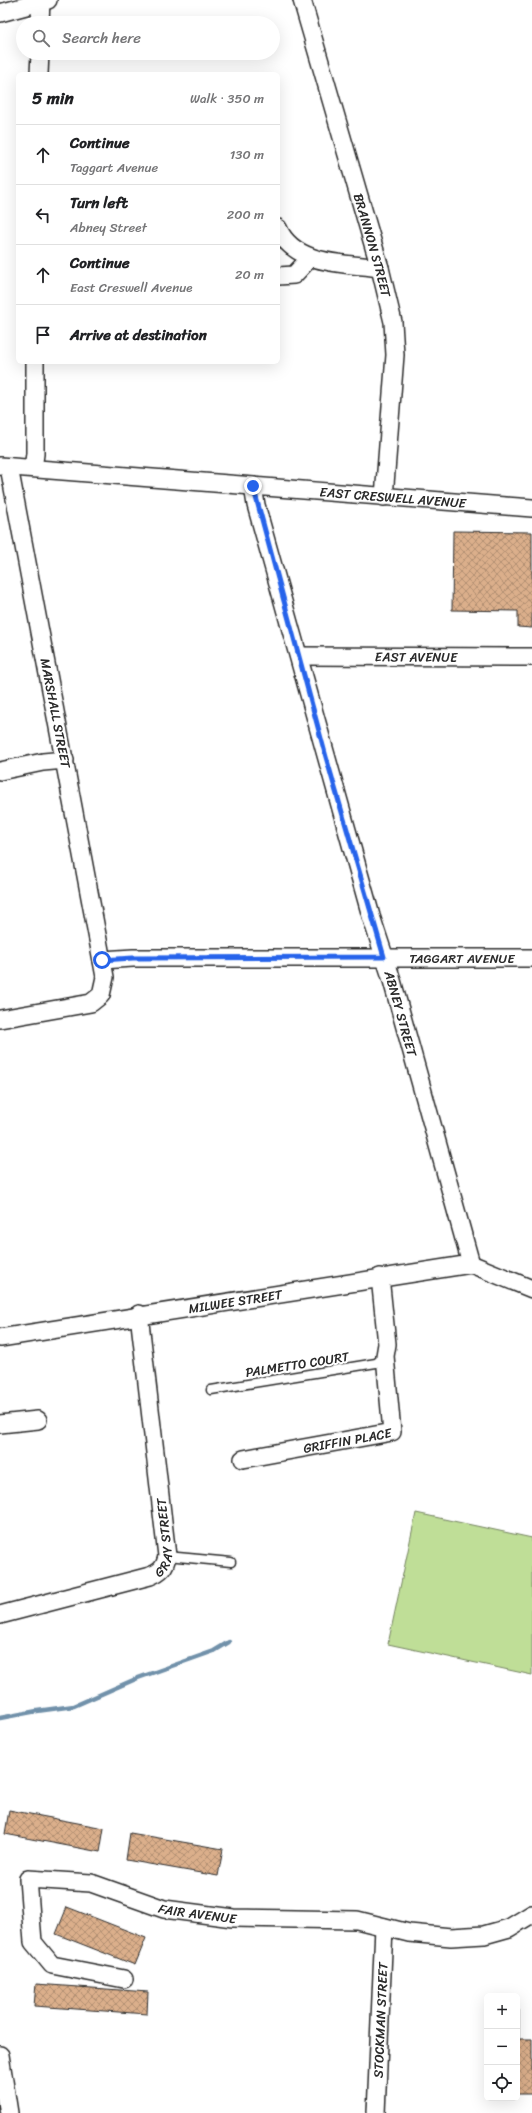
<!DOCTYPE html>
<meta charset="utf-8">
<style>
:root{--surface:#fff;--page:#f2f2f2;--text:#202124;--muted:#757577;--line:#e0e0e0}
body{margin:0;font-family:Sriracha,sans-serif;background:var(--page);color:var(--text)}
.controls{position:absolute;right:12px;bottom:12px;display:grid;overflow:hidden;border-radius:6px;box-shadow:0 4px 16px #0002}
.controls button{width:36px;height:36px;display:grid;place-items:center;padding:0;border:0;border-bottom:1px solid var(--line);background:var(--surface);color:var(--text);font:20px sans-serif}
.stop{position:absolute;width:12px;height:12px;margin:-9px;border:3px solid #2563eb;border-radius:50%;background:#fff}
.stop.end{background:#2563eb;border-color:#fff;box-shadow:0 1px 4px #0008}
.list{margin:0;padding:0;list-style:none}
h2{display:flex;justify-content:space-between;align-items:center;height:52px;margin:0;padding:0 16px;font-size:17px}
h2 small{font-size:13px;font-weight:400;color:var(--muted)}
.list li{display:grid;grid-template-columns:26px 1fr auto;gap:12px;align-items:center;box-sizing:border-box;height:60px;padding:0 16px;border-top:1px solid var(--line)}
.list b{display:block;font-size:15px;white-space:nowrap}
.list p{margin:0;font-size:13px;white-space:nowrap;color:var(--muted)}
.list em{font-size:13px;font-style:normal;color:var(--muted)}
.icon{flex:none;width:22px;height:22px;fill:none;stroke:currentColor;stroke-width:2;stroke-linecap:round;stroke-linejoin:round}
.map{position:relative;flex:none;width:532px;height:2113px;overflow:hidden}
.search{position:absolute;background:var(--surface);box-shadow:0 4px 16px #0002;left:16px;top:16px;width:264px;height:44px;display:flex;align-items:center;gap:10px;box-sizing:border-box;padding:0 14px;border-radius:22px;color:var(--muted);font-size:15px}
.panel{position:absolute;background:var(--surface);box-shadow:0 4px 16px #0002;left:16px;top:72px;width:264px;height:292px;border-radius:6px}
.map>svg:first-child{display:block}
</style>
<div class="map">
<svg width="532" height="2113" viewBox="0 0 532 2113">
<defs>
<pattern id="building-cross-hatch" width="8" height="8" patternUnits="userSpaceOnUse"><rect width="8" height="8" fill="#dbaf8b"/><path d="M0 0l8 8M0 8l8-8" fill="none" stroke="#b28f72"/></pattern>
</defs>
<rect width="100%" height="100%" fill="#fff"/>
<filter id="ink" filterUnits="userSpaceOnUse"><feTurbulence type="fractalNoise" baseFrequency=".025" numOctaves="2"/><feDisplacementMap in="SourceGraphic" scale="8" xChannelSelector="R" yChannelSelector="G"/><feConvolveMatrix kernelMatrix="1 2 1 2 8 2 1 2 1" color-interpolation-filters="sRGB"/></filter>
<g filter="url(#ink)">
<polygon fill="#bfde97" stroke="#758461" points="416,1513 532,1538 532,1675 388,1644"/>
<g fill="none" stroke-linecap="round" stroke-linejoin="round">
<polyline stroke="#7191aa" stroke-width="4.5" points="0,1718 37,1711 74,1706 138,1678 214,1651 229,1642"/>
</g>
<g fill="url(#building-cross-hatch)" stroke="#2b2b2b">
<polygon points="453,531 532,532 532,628 518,627 518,611 452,610"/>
<polygon points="9,1810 104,1828 100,1852 5,1834"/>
<polygon points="130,1833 223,1849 218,1876 126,1860"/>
<polygon points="67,1907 146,1938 135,1965 56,1934"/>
<polygon points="36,1984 148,1992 147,2014 34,2006"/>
<polygon points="517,2010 519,2010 519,2039 532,2039 532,2094 517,2094"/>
</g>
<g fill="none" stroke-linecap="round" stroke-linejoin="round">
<defs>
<g id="lane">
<polyline points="211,1390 376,1363 384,1357"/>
<polyline points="167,1556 231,1562"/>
</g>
<g id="street">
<path id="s1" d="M302 0 380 268 393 322 395 355 384 497"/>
<polyline points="0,13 48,0"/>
<polyline points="40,23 41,0"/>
<polyline points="39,74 40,53"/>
<path d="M278 228C294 266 346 263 380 268"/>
<polyline points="278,276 294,275 310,258"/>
<path id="s2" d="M0 466 532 508"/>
<polyline points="33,468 35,454 35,362"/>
<path id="s3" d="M253 486 256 505 371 916 391 977 471 1264"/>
<path id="s4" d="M299 656 532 657"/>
<polyline points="0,771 43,762 65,760"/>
<path id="s5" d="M102 960 133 958H532"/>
<polyline points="0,1019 91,1003 101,995 105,977 9,467"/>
<polyline points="471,1264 532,1289"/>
<path id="s6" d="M0 1338 471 1264"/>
<polyline points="0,1424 38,1420"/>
<path id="s7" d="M243 1459 392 1432 385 1356 387 1344 380 1277"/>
<path id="s8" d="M0 1615 150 1576C160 1572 165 1568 167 1556L139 1314"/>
<path id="s9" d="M124 1979 52 1965 33 1942 28 1879 91 1883 164 1909 233 1918 357 1920 409 1933 451 1937 484 1935 509 1928 532 1914"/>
<polyline points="0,2055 9,2113"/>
<path id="s10" d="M376 2113 384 1927"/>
</g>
</defs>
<use href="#lane" stroke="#2b2b2b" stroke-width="11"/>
<use href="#street" stroke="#2b2b2b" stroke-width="20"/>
<use href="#lane" stroke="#fff" stroke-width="8"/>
<use href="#street" stroke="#fff" stroke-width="17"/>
</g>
</g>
<g fill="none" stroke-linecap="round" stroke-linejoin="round" filter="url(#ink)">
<polyline stroke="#2563eb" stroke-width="5" points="102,960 133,958 384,957 326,757 253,486"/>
</g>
<g text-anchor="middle" stroke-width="4" stroke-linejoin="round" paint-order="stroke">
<g font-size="13" fill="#2b2b2b" stroke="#fff">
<text dy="5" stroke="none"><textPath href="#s1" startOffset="255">BRANNON STREET</textPath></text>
<text dy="5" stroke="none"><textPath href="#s2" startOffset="394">EAST CRESWELL AVENUE</textPath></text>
<text dy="5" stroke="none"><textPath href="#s4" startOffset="117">EAST AVENUE</textPath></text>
<text transform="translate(56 713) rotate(79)" y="5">MARSHALL STREET</text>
<text dy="5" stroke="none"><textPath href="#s5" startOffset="360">TAGGART AVENUE</textPath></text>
<text dy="5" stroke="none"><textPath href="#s3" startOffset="548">ABNEY STREET</textPath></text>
<text dy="5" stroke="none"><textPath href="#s6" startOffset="238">MILWEE STREET</textPath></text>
<text transform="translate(297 1364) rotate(-9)" y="5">PALMETTO COURT</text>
<text dy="5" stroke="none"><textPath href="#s7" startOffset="106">GRIFFIN PLACE</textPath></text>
<text dy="5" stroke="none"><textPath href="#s8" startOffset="201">GRAY STREET</textPath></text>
<text dy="5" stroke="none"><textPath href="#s9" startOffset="341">FAIR AVENUE</textPath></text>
<text dy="5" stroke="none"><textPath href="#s10" startOffset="93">STOCKMAN STREET</textPath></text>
</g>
</g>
</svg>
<div class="controls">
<button>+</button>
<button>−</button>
<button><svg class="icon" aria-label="locate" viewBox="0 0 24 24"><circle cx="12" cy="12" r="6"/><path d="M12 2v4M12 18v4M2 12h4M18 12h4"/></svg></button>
</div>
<div class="stop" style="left:102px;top:960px"></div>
<div class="stop end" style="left:253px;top:486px"></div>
<div class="search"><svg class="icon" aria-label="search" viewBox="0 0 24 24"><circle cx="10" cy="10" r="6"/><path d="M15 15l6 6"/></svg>Search here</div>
<section class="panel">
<h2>5 min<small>Walk · 350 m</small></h2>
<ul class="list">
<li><svg class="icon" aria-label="ahead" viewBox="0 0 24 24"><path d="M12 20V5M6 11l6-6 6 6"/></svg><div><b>Continue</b><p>Taggart Avenue</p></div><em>130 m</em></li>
<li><svg class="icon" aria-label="left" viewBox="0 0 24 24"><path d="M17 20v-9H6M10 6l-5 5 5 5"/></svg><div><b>Turn left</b><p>Abney Street</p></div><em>200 m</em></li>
<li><svg class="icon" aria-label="ahead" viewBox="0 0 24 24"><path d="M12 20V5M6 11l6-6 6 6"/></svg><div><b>Continue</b><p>East Creswell Avenue</p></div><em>20 m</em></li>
<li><svg class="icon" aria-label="arrive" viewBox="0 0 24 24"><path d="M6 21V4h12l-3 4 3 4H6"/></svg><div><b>Arrive at destination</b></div></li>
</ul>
</section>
</div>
